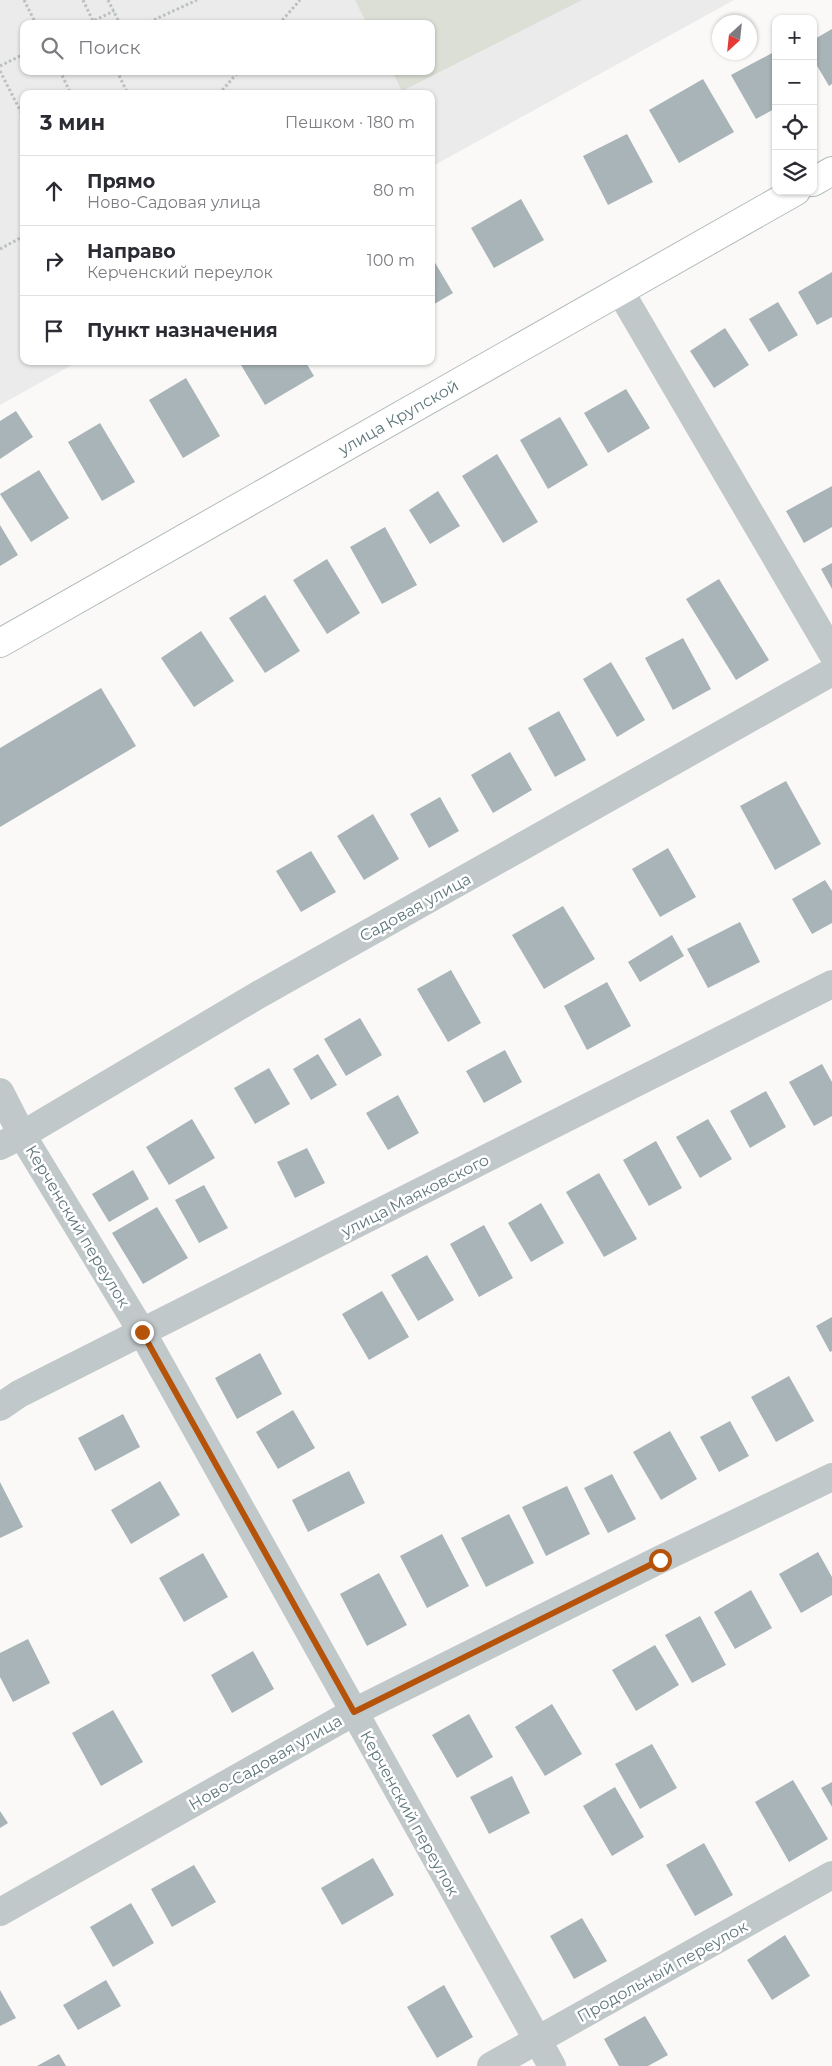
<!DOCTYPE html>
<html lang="ru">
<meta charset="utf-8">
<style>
:root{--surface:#fff;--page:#f2f2f3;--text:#2b2b33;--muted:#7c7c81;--line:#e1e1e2}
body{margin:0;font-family:Montserrat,sans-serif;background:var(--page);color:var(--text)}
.controls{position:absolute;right:15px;top:15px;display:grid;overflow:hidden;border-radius:10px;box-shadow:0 1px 4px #0004}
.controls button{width:45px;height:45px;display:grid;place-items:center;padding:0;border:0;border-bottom:1px solid var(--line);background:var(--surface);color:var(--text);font:25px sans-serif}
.compass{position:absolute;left:712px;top:15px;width:45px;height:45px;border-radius:50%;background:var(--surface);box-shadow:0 1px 4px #0004;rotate:207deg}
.stop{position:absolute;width:15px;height:15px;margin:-11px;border:4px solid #b45309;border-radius:50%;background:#fff}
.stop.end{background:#b45309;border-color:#fff;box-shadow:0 1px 5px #0008}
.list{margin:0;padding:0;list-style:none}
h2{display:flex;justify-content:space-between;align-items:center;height:65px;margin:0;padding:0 20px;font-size:21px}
h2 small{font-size:16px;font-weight:400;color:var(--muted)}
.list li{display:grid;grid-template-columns:32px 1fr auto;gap:15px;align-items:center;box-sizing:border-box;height:70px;padding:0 20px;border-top:1px solid var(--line)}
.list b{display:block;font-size:19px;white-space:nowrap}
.list p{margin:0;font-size:16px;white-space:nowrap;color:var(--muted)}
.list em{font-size:16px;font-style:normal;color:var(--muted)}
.icon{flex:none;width:28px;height:28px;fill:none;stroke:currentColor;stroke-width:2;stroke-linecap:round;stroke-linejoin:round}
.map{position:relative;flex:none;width:832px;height:2066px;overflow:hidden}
.search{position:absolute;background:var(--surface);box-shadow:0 1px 4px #0004;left:20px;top:20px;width:415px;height:55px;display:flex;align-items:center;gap:12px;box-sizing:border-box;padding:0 18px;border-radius:10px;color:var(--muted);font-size:19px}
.panel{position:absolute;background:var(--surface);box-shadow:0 1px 4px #0004;left:20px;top:90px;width:415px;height:275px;border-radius:10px}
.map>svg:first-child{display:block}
</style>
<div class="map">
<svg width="832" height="2066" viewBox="0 0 832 2066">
<rect width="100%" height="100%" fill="#faf9f7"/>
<path fill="#ebebeb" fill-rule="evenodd" d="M0 0H734L431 167V94H24V361H79L0 405ZM24 24H431V71H24Z"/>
<polygon fill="#dbdfd6" points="355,0 582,0 402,91 392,71 431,71 431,24 367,24"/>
<g fill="#a8b4b7">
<polygon points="832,29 832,84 829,86 813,59 813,40"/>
<polygon points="774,52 776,56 776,108 756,119 731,75"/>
<polygon points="703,79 734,132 679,163 649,110"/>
<polygon points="627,134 653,182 608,205 583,156"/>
<polygon points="521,199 544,240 494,268 471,228"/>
<polygon points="431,256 453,293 431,306"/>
<polygon points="832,272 832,317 817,325 798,292"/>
<polygon points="778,302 798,335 769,352 749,319"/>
<polygon points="725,328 749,365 714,388 690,351"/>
<polygon points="247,361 305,361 314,376 265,405 241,365"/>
<polygon points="186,378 220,436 183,458 149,400"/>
<polygon points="626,389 650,428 608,453 584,413"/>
<polygon points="16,411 33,437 0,459 0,421"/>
<polygon points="560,417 588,465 548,489 520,440"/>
<polygon points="100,423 135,482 102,501 68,442"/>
<polygon points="497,454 538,522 503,543 462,476"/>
<polygon points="39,470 69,518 31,542 0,494"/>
<polygon points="832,486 832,527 804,543 786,511"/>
<polygon points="438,491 460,526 430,544 409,510"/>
<polygon points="0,525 18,555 0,566"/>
<polygon points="385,527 417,585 382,604 350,547"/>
<polygon points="327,559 360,613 327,634 293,580"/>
<polygon points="832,563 832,589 821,569"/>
<polygon points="719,579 769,660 736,680 686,599"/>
<polygon points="265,595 300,651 265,673 229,618"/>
<polygon points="201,631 234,681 194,707 161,658"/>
<polygon points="683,638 711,689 673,710 645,658"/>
<polygon points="611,662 645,720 617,737 583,679"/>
<polygon points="101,688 136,746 0,827 0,748"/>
<polygon points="559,711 586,760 555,777 528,728"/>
<polygon points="510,752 532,790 493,813 471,775"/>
<polygon points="786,781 821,844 775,870 740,806"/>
<polygon points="440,797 459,831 429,848 410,814"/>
<polygon points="373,814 399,859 364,880 337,836"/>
<polygon points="668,848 696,897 660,917 632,869"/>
<polygon points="311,851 336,892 301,912 276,871"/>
<polygon points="825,880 832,891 832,923 812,934 792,899"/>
<polygon points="563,906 595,959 544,989 512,935"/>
<polygon points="740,922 760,962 708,988 687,949"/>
<polygon points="672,935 684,956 640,982 628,962"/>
<polygon points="451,970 481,1023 448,1042 417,989"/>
<polygon points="607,982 631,1026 587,1050 564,1006"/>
<polygon points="360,1018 382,1055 346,1076 324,1039"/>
<polygon points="505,1050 522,1082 484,1103 466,1071"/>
<polygon points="318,1054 337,1085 311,1100 293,1069"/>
<polygon points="822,1064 832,1082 832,1116 814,1126 789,1082"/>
<polygon points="269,1068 290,1104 255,1124 234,1088"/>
<polygon points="766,1091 786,1127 750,1148 730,1111"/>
<polygon points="398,1095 419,1133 388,1150 366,1113"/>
<polygon points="192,1119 215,1158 169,1185 146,1147"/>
<polygon points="708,1119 732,1159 700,1178 676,1137"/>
<polygon points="656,1141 682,1188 649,1206 623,1160"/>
<polygon points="307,1148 325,1183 295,1198 277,1162"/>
<polygon points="133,1170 149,1199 109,1222 92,1194"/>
<polygon points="599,1173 637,1239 604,1257 566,1192"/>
<polygon points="204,1185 228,1228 199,1243 175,1200"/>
<polygon points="541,1203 564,1243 531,1262 508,1223"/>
<polygon points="157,1207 188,1258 143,1284 112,1233"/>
<polygon points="484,1225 513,1278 479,1297 450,1244"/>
<polygon points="427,1255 454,1300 418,1321 391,1275"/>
<polygon points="382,1291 409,1337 369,1360 342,1314"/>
<polygon points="832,1317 832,1351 830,1352 816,1326"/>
<polygon points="260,1353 282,1394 237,1419 215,1378"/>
<polygon points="789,1376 814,1421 776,1442 751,1397"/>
<polygon points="293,1410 315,1448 278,1469 256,1432"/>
<polygon points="123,1414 140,1447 95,1471 78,1438"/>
<polygon points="730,1421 749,1456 719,1472 700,1437"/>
<polygon points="670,1431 697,1479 661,1500 633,1452"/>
<polygon points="349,1471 365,1503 308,1532 292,1500"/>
<polygon points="612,1474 636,1519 608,1533 584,1488"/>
<polygon points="160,1481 180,1515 131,1544 111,1510"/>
<polygon points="0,1482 23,1527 0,1538"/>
<polygon points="567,1486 590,1534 546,1556 522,1507"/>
<polygon points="509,1514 534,1563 486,1587 461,1538"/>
<polygon points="442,1534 469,1586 427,1608 400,1556"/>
<polygon points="818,1552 832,1577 832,1595 801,1613 779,1574"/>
<polygon points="203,1553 228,1597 184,1622 159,1578"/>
<polygon points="379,1573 407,1625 367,1646 340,1594"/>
<polygon points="751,1590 772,1628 735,1649 714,1612"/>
<polygon points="700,1616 726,1665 692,1683 665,1635"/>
<polygon points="28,1639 50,1683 13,1702 0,1677 0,1653"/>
<polygon points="655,1645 679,1685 636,1711 612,1670"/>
<polygon points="253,1651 274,1689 232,1713 211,1675"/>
<polygon points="552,1704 582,1754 545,1776 515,1727"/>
<polygon points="113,1710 143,1762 101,1786 72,1733"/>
<polygon points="469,1714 493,1757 457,1778 432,1735"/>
<polygon points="652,1744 677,1788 640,1809 615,1764"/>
<polygon points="512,1776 530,1813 489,1834 470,1797"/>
<polygon points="793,1780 828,1839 789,1862 755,1802"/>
<polygon points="832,1782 832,1807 821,1788"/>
<polygon points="615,1787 644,1837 612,1856 583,1806"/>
<polygon points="0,1811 8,1823 0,1828"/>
<polygon points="704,1843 733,1895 695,1916 666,1865"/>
<polygon points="373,1858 394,1895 342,1925 321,1888"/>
<polygon points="194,1865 216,1902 172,1927 151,1889"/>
<polygon points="131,1903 154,1943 113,1967 90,1927"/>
<polygon points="582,1918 607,1961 574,1979 550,1936"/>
<polygon points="785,1935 810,1976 772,2000 747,1960"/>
<polygon points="106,1980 121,2006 78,2030 63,2005"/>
<polygon points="444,1985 473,2037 437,2058 407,2007"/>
<polygon points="0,1990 16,2018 0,2026"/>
<polygon points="645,2016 668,2055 648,2066 619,2066 604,2039"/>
<polygon points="59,2054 66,2066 37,2066"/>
</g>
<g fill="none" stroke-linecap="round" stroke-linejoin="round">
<defs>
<g id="secondary">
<polyline points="813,182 832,171"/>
<path id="s1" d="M0 643 796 191"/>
</g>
</defs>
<use href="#secondary" stroke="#b3bcbe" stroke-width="30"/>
<g stroke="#bbc0c2" stroke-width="3" stroke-dasharray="2.5 2.5" stroke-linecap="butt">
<polyline points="24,0 36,24"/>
<polyline points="83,0 93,21 114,11"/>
<polyline points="108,0 120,24"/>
<polyline points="86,24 93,21 94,24"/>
<polyline points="145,24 197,0"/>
<polyline points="279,24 300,0"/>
<polyline points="0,66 24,54"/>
<polyline points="0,71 24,118"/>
<polyline points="60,71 71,94"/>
<polyline points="117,71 127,92"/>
<polyline points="123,94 127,92 128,94"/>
<polyline points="219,94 239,71"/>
<polyline points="0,249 24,236"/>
</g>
<g stroke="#c1c8ca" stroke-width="28">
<polyline points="620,291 832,653"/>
<polyline points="0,1092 22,1135 142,1332 552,2066"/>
<polyline points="0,1146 22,1135 258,995 832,672"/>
<polyline points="0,1407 19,1394 832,984"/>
<polyline points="0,1912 354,1712 659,1560 832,1477"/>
<polyline points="491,2066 832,1875"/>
</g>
<use href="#secondary" stroke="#fff" stroke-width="28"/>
</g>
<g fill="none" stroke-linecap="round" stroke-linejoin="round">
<polyline stroke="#b45309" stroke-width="6" points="142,1332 354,1712 660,1560"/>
</g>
<g text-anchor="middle" stroke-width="5" stroke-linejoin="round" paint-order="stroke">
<g font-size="16" fill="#60777c" stroke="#fff">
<text dy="6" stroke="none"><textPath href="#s1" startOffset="458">улица Крупской</textPath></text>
<text transform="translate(415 907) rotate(-29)" y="6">Садовая улица</text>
<text transform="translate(415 1195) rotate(-27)" y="6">улица Маяковского</text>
<text transform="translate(78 1226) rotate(59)" y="6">Керченский переулок</text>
<text transform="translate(265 1762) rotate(-30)" y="6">Ново-Садовая улица</text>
<text transform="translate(410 1813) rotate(61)" y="6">Керченский переулок</text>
<text transform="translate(662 1971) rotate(-29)" y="6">Продольный переулок</text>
</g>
</g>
</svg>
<div class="controls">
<button>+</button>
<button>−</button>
<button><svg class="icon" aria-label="locate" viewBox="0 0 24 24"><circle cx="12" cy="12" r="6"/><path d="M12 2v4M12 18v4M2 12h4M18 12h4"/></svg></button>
<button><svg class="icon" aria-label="layers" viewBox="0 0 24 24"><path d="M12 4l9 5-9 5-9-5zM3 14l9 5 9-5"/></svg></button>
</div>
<svg class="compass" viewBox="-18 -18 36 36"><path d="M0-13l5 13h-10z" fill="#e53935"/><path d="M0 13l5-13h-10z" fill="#7c7c81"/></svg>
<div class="stop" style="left:660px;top:1560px"></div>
<div class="stop end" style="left:142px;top:1332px"></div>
<div class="search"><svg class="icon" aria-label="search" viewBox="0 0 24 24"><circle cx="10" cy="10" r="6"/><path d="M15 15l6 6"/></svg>Поиск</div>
<section class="panel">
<h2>3 мин<small>Пешком · 180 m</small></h2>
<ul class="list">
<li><svg class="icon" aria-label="ahead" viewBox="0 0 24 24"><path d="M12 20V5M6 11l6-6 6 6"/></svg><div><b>Прямо</b><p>Ново-Садовая улица</p></div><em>80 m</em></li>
<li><svg class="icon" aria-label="right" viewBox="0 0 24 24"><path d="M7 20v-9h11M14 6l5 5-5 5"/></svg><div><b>Направо</b><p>Керченский переулок</p></div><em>100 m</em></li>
<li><svg class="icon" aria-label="arrive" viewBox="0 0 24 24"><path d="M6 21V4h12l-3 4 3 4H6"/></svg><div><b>Пункт назначения</b></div></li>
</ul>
</section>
</div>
